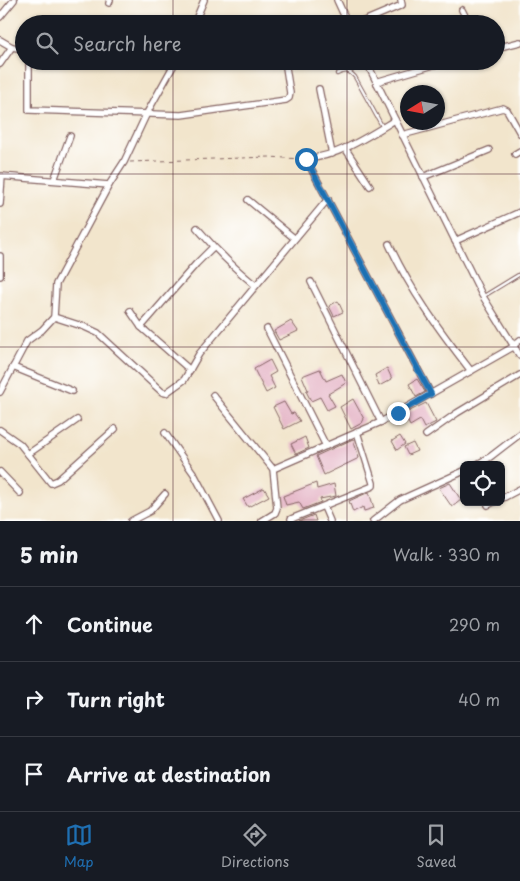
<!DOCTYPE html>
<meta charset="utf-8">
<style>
:root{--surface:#171b24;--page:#20242c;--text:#f1f3f6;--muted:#9ea1a6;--line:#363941;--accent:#1f6fb2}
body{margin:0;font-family:"Playpen Sans",sans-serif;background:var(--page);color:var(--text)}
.controls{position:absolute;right:15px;bottom:15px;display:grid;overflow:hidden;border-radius:8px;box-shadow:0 1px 4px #0004}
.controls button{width:45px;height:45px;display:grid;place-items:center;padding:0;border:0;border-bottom:1px solid var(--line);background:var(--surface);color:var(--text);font:25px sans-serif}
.compass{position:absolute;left:400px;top:85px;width:45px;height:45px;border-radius:50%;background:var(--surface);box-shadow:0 1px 4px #0004;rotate:259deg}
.stop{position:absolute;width:15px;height:15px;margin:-11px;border:4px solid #1f6fb2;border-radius:50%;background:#fff}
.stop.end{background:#1f6fb2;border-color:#fff;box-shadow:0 1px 5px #0008}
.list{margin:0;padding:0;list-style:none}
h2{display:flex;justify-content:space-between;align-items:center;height:65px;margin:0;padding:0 20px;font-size:21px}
h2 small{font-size:16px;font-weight:400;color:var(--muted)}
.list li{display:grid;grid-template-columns:32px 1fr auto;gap:15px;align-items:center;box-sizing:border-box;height:75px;padding:0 20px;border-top:1px solid var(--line)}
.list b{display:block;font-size:19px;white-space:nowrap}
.list em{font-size:16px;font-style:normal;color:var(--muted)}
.icon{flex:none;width:28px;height:28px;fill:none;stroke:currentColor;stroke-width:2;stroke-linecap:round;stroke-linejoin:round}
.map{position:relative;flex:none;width:520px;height:521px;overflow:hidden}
.search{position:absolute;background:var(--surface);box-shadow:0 1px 4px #0004;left:15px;right:15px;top:15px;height:55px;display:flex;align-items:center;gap:12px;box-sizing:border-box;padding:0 18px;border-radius:28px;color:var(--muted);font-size:19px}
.sheet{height:290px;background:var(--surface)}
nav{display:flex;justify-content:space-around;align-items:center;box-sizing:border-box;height:70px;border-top:1px solid var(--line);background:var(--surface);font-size:14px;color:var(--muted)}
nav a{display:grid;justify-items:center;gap:2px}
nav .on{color:var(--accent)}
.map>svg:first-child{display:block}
</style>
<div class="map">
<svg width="520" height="521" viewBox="0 0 520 521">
<rect width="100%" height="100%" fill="#fff"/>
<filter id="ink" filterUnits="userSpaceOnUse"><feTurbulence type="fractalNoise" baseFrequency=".02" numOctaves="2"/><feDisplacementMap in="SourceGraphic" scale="10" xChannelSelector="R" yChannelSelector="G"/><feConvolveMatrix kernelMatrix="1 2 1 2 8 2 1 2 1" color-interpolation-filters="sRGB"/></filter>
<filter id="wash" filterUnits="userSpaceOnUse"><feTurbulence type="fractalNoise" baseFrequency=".0096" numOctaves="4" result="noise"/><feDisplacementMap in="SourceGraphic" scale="20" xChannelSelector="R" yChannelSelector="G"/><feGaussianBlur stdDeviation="1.12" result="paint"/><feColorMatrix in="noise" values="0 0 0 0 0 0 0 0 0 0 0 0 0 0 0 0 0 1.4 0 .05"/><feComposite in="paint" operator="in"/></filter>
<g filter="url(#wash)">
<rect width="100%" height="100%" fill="#f2e5cc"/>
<g id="blocks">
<g fill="#e4b2c4">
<polygon points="338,301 343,312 334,316 329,306"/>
<polygon points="291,321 298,331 279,340 274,331"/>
<polygon points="270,360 276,372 269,376 275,388 266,393 254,369"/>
<polygon points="387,368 392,379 379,386 375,375"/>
<polygon points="320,369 326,381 342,374 346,383 328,394 335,406 327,410 320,397 311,401 306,391 308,390 302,376"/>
<polygon points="417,379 425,392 416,397 409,384"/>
<polygon points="353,399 364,419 362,423 351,429 340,407"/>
<polygon points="284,402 291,414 294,413 300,421 284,429 273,407"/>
<polygon points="426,403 436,422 424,428 420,420 410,426 404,414"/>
<polygon points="400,436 405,444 397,450 392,441"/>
<polygon points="305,437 309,448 296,454 291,444"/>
<polygon points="353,439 359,458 324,475 316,456"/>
<polygon points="413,443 417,451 408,455 404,447"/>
<polygon points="316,483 317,489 334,484 336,496 320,499 321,502 303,509 299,502 286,505 283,496"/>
<polygon points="450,483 461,500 452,507 439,488"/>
<polygon points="264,488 269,496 248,507 243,499"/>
<polygon points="369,492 374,508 364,511 363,507 353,512 349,501"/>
<polygon points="314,515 316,521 299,521"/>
</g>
</g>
</g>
<g filter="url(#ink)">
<use href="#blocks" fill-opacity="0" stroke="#856463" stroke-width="1"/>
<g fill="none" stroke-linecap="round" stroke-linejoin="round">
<defs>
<g id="service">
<path d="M337 74C345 70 349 70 355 77L382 126"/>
<polyline points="484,296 520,274"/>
</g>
<g id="minor">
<polyline points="337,0 348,24"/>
<polyline points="109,3 110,0"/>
<polyline points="462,10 469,24"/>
<polyline points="0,17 14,0"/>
<polyline points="194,24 204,0"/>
<polyline points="357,24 402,5 401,0"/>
<polyline points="0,40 12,47 24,49"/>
<polyline points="496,48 520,42"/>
<polyline points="29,61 29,110 181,115 286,100 289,98 290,93 285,61"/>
<polyline points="366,61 482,295 520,356"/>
<polyline points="0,64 12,47"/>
<polyline points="376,82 447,61"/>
<polyline points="319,89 332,154"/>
<path d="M395 120C367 137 339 156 306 159L431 394"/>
<polyline points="402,135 503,108 507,110 520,133"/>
<polyline points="345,148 370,186"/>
<polyline points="515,154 520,151"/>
<polyline points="0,176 109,185"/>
<polyline points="423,177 489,150"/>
<polyline points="54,180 70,136"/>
<polyline points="248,200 294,238"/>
<polyline points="0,204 2,176"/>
<path d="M197 228C215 249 234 268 255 285"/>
<polyline points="455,241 520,212"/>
<path d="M389 244C410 290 440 331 471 371"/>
<polyline points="0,256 0,276"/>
<polyline points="311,282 381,422"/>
<polyline points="130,311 141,327 190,370"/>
<polyline points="54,317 85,327 98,333 162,392 166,393 184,380 199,354 328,199"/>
<polyline points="141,327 196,264 213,247"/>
<polyline points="267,329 326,446"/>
<polyline points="513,346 520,340"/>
<polyline points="13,367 72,391"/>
<polyline points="0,392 27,341 42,330 54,317 56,284 109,185 124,162 147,113 176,61"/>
<polyline points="213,395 273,469 277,508 275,513 262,521"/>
<polyline points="0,430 20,444 51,483 58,480 115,429"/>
<polyline points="165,433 194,474 219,521"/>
<polyline points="426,435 457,413 520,375"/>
<polyline points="28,454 77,420"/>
<polyline points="476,465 490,457 520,434"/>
<polyline points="273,469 381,422 513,347"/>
<polyline points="0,472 20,493"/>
<polyline points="501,499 520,489"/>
<polyline points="488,505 494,502"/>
<polyline points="324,507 330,521"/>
<polyline points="291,519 373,486 373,483 357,432"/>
<polyline points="131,521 150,511 165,494"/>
<polyline points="373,521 400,500 464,471"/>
</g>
</defs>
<use href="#service" stroke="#856463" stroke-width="4.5"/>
<use href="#minor" stroke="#856463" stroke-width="8"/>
<polyline stroke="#856463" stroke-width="1" stroke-dasharray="4 4" stroke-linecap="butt" points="130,162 269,157 301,159"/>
<use href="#service" stroke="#fff" stroke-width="2.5"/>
<use href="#minor" stroke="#fff" stroke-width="5.5"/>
</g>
</g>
<g fill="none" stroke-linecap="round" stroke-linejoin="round" filter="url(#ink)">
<polyline stroke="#1f6fb2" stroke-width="6" points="306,159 431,394 398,413"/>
</g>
<path fill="none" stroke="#4a1f2b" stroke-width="1" stroke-opacity="0.55" d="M173 0V24M347 0V24M173 61V521M347 61V521M0 174H520M0 347H520"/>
</svg>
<div class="controls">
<button><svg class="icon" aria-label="locate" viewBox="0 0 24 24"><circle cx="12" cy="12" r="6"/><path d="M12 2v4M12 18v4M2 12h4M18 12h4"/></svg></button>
</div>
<svg class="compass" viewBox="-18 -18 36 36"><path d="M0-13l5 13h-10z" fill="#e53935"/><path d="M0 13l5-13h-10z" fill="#9ea1a6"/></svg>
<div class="stop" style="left:306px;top:159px"></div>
<div class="stop end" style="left:398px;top:413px"></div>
<div class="search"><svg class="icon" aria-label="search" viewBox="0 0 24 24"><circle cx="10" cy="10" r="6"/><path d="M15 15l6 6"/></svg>Search here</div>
</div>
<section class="sheet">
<h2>5 min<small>Walk · 330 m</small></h2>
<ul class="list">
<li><svg class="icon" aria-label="ahead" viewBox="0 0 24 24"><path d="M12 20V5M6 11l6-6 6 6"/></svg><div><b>Continue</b></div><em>290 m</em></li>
<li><svg class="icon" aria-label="right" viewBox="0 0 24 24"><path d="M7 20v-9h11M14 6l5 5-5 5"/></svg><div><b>Turn right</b></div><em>40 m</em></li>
<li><svg class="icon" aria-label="arrive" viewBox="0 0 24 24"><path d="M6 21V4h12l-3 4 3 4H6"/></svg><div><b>Arrive at destination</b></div></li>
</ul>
</section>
<nav>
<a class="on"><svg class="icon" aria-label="map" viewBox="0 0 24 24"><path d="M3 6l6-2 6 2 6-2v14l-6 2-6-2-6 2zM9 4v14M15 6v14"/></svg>Map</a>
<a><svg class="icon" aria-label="directions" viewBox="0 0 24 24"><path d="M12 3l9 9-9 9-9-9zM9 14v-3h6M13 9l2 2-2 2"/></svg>Directions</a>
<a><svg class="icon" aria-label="saved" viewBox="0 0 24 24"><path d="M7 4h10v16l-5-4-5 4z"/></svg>Saved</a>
</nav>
